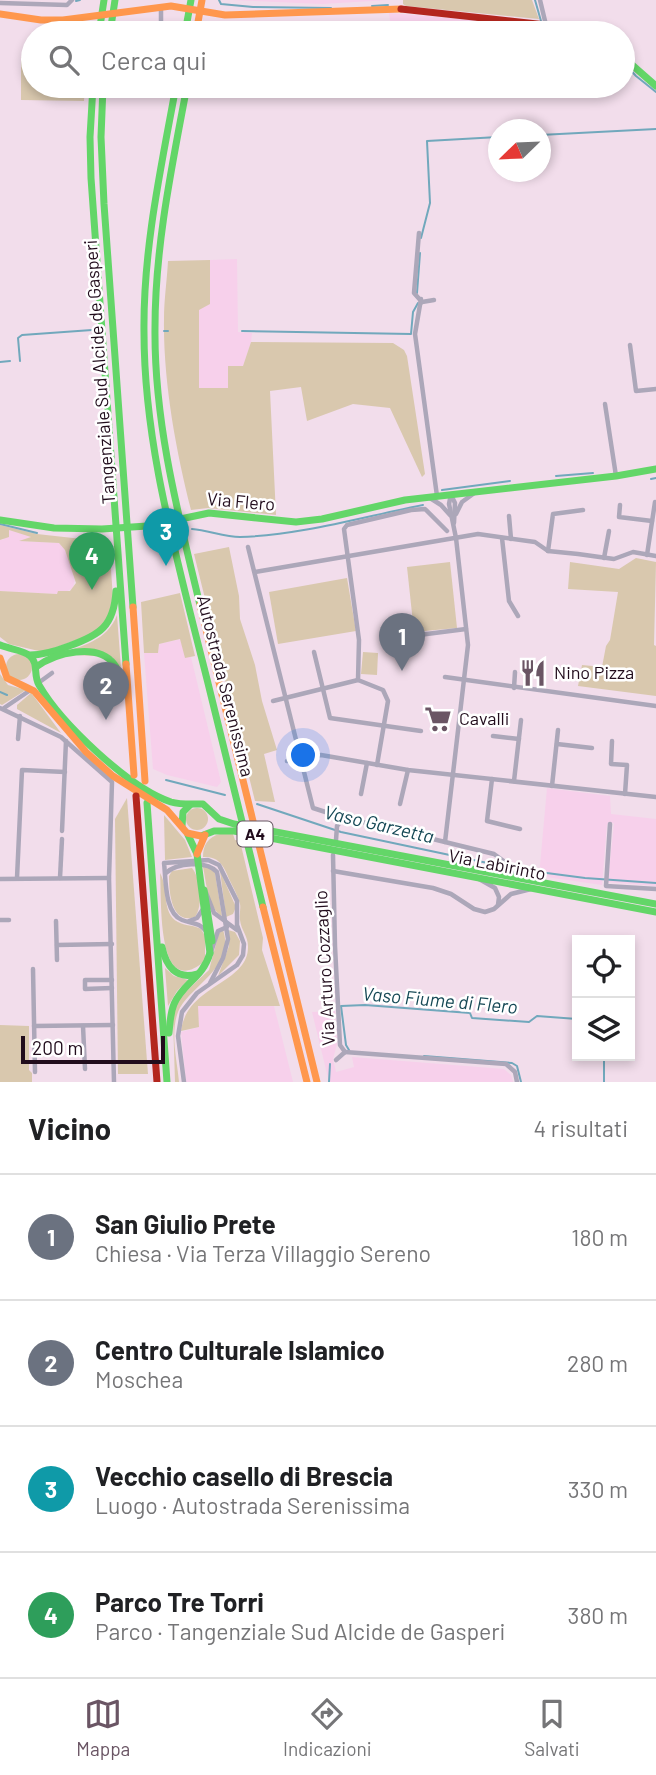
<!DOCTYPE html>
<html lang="it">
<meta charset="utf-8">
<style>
:root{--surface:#fff;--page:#f6f6f6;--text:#202124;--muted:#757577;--line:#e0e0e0;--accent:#6a5564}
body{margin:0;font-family:Barlow,sans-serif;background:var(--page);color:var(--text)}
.controls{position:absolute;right:21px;bottom:21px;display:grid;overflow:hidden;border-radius:0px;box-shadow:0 4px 10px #0003}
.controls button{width:63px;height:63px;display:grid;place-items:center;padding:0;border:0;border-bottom:2px solid var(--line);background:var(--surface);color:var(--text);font:35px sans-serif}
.compass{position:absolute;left:488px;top:119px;width:63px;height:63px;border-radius:50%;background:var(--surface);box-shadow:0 4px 10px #0003;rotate:247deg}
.scale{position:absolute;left:21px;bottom:18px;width:144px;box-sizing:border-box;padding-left:7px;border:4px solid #210c1c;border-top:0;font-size:19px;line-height:24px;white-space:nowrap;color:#210c1c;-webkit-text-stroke:5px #fff;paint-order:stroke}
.you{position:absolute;left:304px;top:756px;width:24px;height:24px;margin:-18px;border:5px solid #fff;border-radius:50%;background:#1a73e8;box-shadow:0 0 0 10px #1a73e833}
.badge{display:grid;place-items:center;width:46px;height:46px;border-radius:50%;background:var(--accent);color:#fff;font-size:23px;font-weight:700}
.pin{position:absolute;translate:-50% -58px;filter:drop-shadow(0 2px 4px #0008)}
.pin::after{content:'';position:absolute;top:37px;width:24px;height:21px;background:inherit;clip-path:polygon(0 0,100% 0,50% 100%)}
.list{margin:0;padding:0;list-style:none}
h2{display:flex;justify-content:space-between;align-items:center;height:91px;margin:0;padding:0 28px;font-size:30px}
h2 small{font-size:23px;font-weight:400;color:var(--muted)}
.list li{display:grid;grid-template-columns:46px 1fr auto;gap:21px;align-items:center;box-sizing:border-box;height:126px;padding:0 28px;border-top:2px solid var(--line)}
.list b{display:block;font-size:26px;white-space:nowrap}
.list p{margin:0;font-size:23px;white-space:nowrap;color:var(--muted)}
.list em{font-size:23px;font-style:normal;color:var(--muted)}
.icon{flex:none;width:38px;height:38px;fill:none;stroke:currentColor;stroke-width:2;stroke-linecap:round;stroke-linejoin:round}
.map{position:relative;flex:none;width:656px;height:1082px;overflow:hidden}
.search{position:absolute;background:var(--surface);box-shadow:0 4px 10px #0003;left:21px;right:21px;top:21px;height:77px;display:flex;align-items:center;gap:18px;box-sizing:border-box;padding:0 24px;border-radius:38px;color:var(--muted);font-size:26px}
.sheet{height:595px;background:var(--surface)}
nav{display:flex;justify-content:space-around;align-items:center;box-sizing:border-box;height:98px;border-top:2px solid var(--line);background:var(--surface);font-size:19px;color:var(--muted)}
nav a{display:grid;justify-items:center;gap:4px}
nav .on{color:var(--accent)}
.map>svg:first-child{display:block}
</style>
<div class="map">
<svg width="656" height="1082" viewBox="0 0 656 1082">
<rect width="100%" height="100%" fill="#f2ddeb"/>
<g fill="#f7d0eb">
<polygon points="231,0 389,0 322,4"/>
<polygon points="389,13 476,20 480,33 392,33"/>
<polygon points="237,259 238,332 252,333 251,342 243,366 229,388 198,388 199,309 210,304 210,260"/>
<polygon points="9,530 33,537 20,541 59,543 65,550 75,578 73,588 65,592 58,591 58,594 0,591 0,540 3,540"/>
<polygon points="181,639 185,657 191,657 221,782 217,787 167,775 153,769 144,653 158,653 159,644"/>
<polygon points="547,788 610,796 611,814 656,819 656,886 608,882 614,823 607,824 602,885 539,876"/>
<polygon points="197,1006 274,1006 293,1082 186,1082 181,1032 199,1027"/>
<polygon points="335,1011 337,1044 333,1059 336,1072 354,1067 352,1057 504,1069 511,1075 513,1082 329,1082 312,1012"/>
</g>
<g fill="#d9c8ae">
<polygon points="403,0 532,0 539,19 406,6 403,4"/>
<polygon points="476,20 540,28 540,30 529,33 480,33"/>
<polygon points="21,57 33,57 33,86 85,86 84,101 21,100"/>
<path d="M210 260V304L199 310V388H228V366H243L251 342 393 343 404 350 407 356 425 474 422 477 390 408 353 404 307 421 301 387 270 391 276 515 208 508 191 510C176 451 163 381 164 319 164 300 167 280 168 261Z"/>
<polygon points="0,525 37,534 109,542 113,598 111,612 103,626 90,635 43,652 9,644 0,637 0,591 57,594 58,591 70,591 76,583 65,550 59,543 19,541 31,537 9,530 9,537 0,540"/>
<polygon points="229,547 239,596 240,619 255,665 262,701 277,750 264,754 275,802 255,801 194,554"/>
<polygon points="636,558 656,562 654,645 656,646 656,696 578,686 582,665 602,667 606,646 610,640 618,592 568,589 570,562 619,569"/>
<polygon points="450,562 457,628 414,632 407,567"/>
<polygon points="347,578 356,631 278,644 269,592"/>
<polygon points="180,593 195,656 185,658 180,639 159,644 158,653 144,653 141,602"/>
<path d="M117 615 121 668 112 657 58 654C82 646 107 641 117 615Z"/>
<polygon points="390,624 401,624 402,642 391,643"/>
<polygon points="363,652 378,653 377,675 361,674"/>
<circle cx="19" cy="667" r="13"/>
<polygon points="0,674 8,685 26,690 2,705 0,704"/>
<polygon points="31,693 35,698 61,733 17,709 17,705"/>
<polygon points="127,798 148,1074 118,1074 115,819"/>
<circle cx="197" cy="819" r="11"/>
<polygon points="164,815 185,840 192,857 165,860"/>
<path d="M220 834H233L235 840 240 841 263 938 262 950 280 1006H198L199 1027 181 1031C187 984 249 984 248 946 248 936 241 930 240 920 239 915 241 909 240 904 238 896 233 887 229 879 224 866 219 856 203 857 203 845 208 837 220 834Z"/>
<path d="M203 867 211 868 215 873 222 916C208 909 206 881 203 867Z"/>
<path d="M192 868C201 879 203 906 195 917 171 925 169 892 169 876L172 871Z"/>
<polygon points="220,871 236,907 233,914 226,917"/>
<path d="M160 873C169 888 161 913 178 922 185 926 194 925 201 929L205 936V961C156 1002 162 901 160 873Z"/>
<path d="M223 930C236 968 189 986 178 1012 170 1033 177 1060 179 1082H175L173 1017 179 998 209 970 219 933Z"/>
<polygon points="228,930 235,932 240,941 239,955 218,976 229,946"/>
<polygon points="165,968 174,976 188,980 177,991 168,1006"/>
<polygon points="0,1025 29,1026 29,1070 32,1073 32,1082 0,1082"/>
</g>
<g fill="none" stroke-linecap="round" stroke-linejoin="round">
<g stroke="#71a8bc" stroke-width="2">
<polyline points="219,0 221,4 253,7 331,8"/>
<polyline points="535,0 541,21"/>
<polyline points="76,1 80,0"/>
<polyline points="372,6 388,5"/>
<polyline points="546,29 556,33"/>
<polyline points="623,62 636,76 656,92"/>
<polyline points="540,135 656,129"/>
<polyline points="421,238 430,203 427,141 498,137"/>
<polyline points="417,293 420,253"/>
<polyline points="164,331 168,331"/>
<polyline points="242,331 411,334 413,312 418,303"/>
<polyline points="20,361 18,338 22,335 92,330"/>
<polyline points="0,362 10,361"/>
<polyline points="556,476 593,473"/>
<polyline points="651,479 656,478"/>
<polyline points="442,490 510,481"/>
<polyline points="0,524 37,533"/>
<path d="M192 529C208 530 224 537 240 537 302 535 362 517 423 505"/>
<polyline points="0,692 7,695"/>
<polyline points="166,780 225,795"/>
<polyline points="257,804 341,832 497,865"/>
<polyline points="516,869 585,878 656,883"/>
<polyline points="349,1050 346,1045 341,1006 365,1005 470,1013 472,1018 529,1022 537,1016 577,1019"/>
<polyline points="424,1056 512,1063 517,1066 521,1082"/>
<polyline points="329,1082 330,1064"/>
<polyline points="604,1082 604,1056"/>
</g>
<g stroke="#aca7b9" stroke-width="4.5">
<polyline points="540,0 546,25"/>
<polyline points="0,3 67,5 72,0"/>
<polyline points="161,33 161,7"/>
<polyline points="419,233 414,293 422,302"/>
<polyline points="421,299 415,334 437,496"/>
<polyline points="422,302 434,300"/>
<polyline points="630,345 636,391 656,389"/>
<polyline points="605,404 616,476"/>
<polyline points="451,495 455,503 454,523"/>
<polyline points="430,498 441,505 450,515"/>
<polyline points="620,505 619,517 652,521"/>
<polyline points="456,514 462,502 473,494"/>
<polyline points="509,516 511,539"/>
<polyline points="502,538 509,601 518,616"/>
<polyline points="248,547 313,808 338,816 342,820 351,819 494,854 505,862 516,878"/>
<polyline points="548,551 553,514 583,510"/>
<polyline points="647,555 655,502"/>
<polyline points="604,558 609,531"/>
<polyline points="255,572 478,534 535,542 548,551 578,554 614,559 633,552 656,556"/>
<polyline points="314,652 330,718 421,731"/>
<polyline points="407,654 411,636 466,629"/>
<polyline points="445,677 656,706"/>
<polyline points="41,681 52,673"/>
<polyline points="514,688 515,672"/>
<polyline points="273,701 358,680"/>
<polyline points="0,708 61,737 112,782 109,878 114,1082"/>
<polyline points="4,708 29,691"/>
<polyline points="493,736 519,739"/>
<polyline points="18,739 20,716"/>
<polyline points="612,741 611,764 627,765 625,794"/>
<polyline points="557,744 592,748"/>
<polyline points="287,761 321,755 408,770 656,797"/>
<polyline points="377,765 388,701 383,690 358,680 359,640 344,529 347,525 411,510 425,509 447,531"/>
<polyline points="492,779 487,821 520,829"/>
<polyline points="514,781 521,720"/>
<polyline points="552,786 558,730"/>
<polyline points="361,794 367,763"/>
<polyline points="400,804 408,770"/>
<polyline points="610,824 606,886 656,889"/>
<polyline points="62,831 66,741"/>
<polyline points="336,840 337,826 342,820"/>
<polyline points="445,842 468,645 456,538 449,504 451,494"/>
<polyline points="333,855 335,946 340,1045 345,1052"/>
<polyline points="333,871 433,888 451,894 474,909 485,912 494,909 511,894 531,889"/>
<path d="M166 873C176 863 207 860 217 872L228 939 223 958 210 983"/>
<polyline points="17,878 22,770 65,772"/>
<polyline points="60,878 62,839"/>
<polyline points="0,879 109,878"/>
<polyline points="479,879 495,888 499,897 498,905"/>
<polyline points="205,890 214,913 237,930"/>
<polyline points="0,920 9,920"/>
<polyline points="56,921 57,960"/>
<polyline points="189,921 197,918 203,909"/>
<polyline points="57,945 112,944"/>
<polyline points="211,952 218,931 227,927"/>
<polyline points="33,969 35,1072"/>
<polyline points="112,980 85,980 85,989 112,988"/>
<polyline points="34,1026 113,1025"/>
<polyline points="83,1026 85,1069"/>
<polyline points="345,1052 506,1064 515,1072 517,1082"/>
<polyline points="336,1060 345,1052"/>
<path d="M184 1082 178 1036 182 1012 197 993 237 965 243 955 244 944 237 925V901L219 865 208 860 164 863C166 878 164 913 182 920 192 924 199 922 206 931"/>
</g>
<g stroke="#63d668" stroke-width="7">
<polyline points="99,33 104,0"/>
<polyline points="110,33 115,0"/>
<polyline points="185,33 191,0"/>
<polyline points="623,57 656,86"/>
<polyline points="93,86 90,137 91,178 126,664"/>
<polyline points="103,86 101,137 104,204 133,607"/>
<path d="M176 86C161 168 143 249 144 332 144 432 169 528 193 624 217 718 240 812 263 907"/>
<path d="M187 86C172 166 155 246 155 328 154 422 178 514 200 605"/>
<polyline points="0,520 54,528 102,529 147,526 209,513 296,522 322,519 405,500 616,476 656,469"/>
<path d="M0 645C8 649 24 650 30 656 39 664 33 675 39 685 61 723 129 788 171 802 181 805 192 804 203 804L219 819 234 824 656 904"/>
<path d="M30 655C44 655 56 651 69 646 100 635 114 626 116 591"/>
<path d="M36 667C55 653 97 642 114 664 119 670 121 678 123 685"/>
<polyline points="147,803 167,1082"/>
<polyline points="182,826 183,812 190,805"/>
<polyline points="188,835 197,854 210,953"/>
<polyline points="201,836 214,831 234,831 656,912"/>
<polyline points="204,890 212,941"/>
<path d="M162 947C166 966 176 980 197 974"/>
<path d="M169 1033C170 1023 170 1014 174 1004 183 983 203 978 210 953"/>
</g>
<g stroke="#ff974d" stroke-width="7">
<polyline points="0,14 41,20 63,20 171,6 225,15 401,9"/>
<polyline points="196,33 202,0"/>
<polyline points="200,605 317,1082"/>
<polyline points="133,607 145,781"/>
<polyline points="0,658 7,678 34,691 86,752 113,776 167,810 187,833 201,836"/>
<polyline points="126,664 134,775"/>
<polyline points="197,854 205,835"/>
<polyline points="263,907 307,1082"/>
</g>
<g stroke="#b3261e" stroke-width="7">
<polyline points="401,9 546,25 568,33"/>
<polyline points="136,796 157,1082"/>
</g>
</g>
<defs>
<symbol id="restaurant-bare" viewBox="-9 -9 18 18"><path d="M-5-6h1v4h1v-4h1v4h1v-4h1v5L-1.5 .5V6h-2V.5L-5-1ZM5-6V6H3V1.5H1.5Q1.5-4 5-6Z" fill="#6a5564" stroke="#fff" stroke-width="2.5" paint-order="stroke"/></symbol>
<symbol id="supermarket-bare" viewBox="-9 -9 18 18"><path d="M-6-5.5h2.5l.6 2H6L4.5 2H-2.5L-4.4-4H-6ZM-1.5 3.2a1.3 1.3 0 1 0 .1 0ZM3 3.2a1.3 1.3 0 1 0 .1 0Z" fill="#6a5564" stroke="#fff" stroke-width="2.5" paint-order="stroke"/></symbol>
</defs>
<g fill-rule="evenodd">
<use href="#restaurant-bare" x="514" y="654" width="38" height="38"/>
<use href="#supermarket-bare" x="419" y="700" width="38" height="38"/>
</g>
<g text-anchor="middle" stroke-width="5" stroke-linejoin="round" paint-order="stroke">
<rect fill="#fff" stroke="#645560" stroke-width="2" x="237.5" y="821.5" width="35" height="25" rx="5"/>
<g font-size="16" font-weight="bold" fill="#210c1c">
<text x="255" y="840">A4</text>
</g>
<g font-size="18" fill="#210c1c" stroke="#fff">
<text transform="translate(100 372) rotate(-94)" y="6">Tangenziale Sud Alcide de Gasperi</text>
<text transform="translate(241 502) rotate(5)" y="6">Via Flero</text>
<text transform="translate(225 686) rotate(76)" y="6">Autostrada Serenissima</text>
<text transform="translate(497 865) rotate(11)" y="6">Via Labirinto</text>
<text transform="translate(325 968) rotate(-93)" y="6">Via Arturo Cozzaglio</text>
</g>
<g font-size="18" fill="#210c1c" stroke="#fff" text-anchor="start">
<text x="554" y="679">Nino Pizza</text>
<text x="459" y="725">Cavalli</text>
</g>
<g font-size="19" font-style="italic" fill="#154855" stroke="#fff">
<text transform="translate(379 824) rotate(13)" y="7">Vaso Garzetta</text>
<text transform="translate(440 1000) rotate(5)" y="7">Vaso Fiume di Flero</text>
</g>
</g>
</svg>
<div class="controls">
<button><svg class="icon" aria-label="locate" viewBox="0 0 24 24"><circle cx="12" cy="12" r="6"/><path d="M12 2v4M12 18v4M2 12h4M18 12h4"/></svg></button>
<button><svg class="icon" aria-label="layers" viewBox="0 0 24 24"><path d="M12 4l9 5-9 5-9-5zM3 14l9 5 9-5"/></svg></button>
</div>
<svg class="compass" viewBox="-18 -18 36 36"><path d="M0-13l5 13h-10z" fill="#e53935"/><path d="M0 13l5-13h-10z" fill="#757577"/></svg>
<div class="scale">200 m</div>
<div class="you"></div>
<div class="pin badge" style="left:402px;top:671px;background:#6b7280">1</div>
<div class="pin badge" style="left:106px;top:720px;background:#6b7280">2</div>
<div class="pin badge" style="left:166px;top:566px;background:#0f9aa8">3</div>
<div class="pin badge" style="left:92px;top:590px;background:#2e9e5b">4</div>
<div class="search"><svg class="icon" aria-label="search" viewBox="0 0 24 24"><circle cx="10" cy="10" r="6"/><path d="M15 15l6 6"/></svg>Cerca qui</div>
</div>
<section class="sheet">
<h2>Vicino<small>4 risultati</small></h2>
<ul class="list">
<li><span class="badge" style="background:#6b7280">1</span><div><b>San Giulio Prete</b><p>Chiesa · Via Terza Villaggio Sereno</p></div><em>180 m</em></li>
<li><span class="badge" style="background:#6b7280">2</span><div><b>Centro Culturale Islamico</b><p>Moschea</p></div><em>280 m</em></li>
<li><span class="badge" style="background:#0f9aa8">3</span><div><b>Vecchio casello di Brescia</b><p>Luogo · Autostrada Serenissima</p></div><em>330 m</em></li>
<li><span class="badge" style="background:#2e9e5b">4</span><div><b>Parco Tre Torri</b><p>Parco · Tangenziale Sud Alcide de Gasperi</p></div><em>380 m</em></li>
</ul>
</section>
<nav>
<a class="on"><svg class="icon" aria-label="map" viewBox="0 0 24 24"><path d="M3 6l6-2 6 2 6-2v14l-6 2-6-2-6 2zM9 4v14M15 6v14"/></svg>Mappa</a>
<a><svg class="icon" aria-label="directions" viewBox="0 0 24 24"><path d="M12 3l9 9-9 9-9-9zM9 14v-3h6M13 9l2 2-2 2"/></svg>Indicazioni</a>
<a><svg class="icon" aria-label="saved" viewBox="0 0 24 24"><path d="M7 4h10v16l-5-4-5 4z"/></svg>Salvati</a>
</nav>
